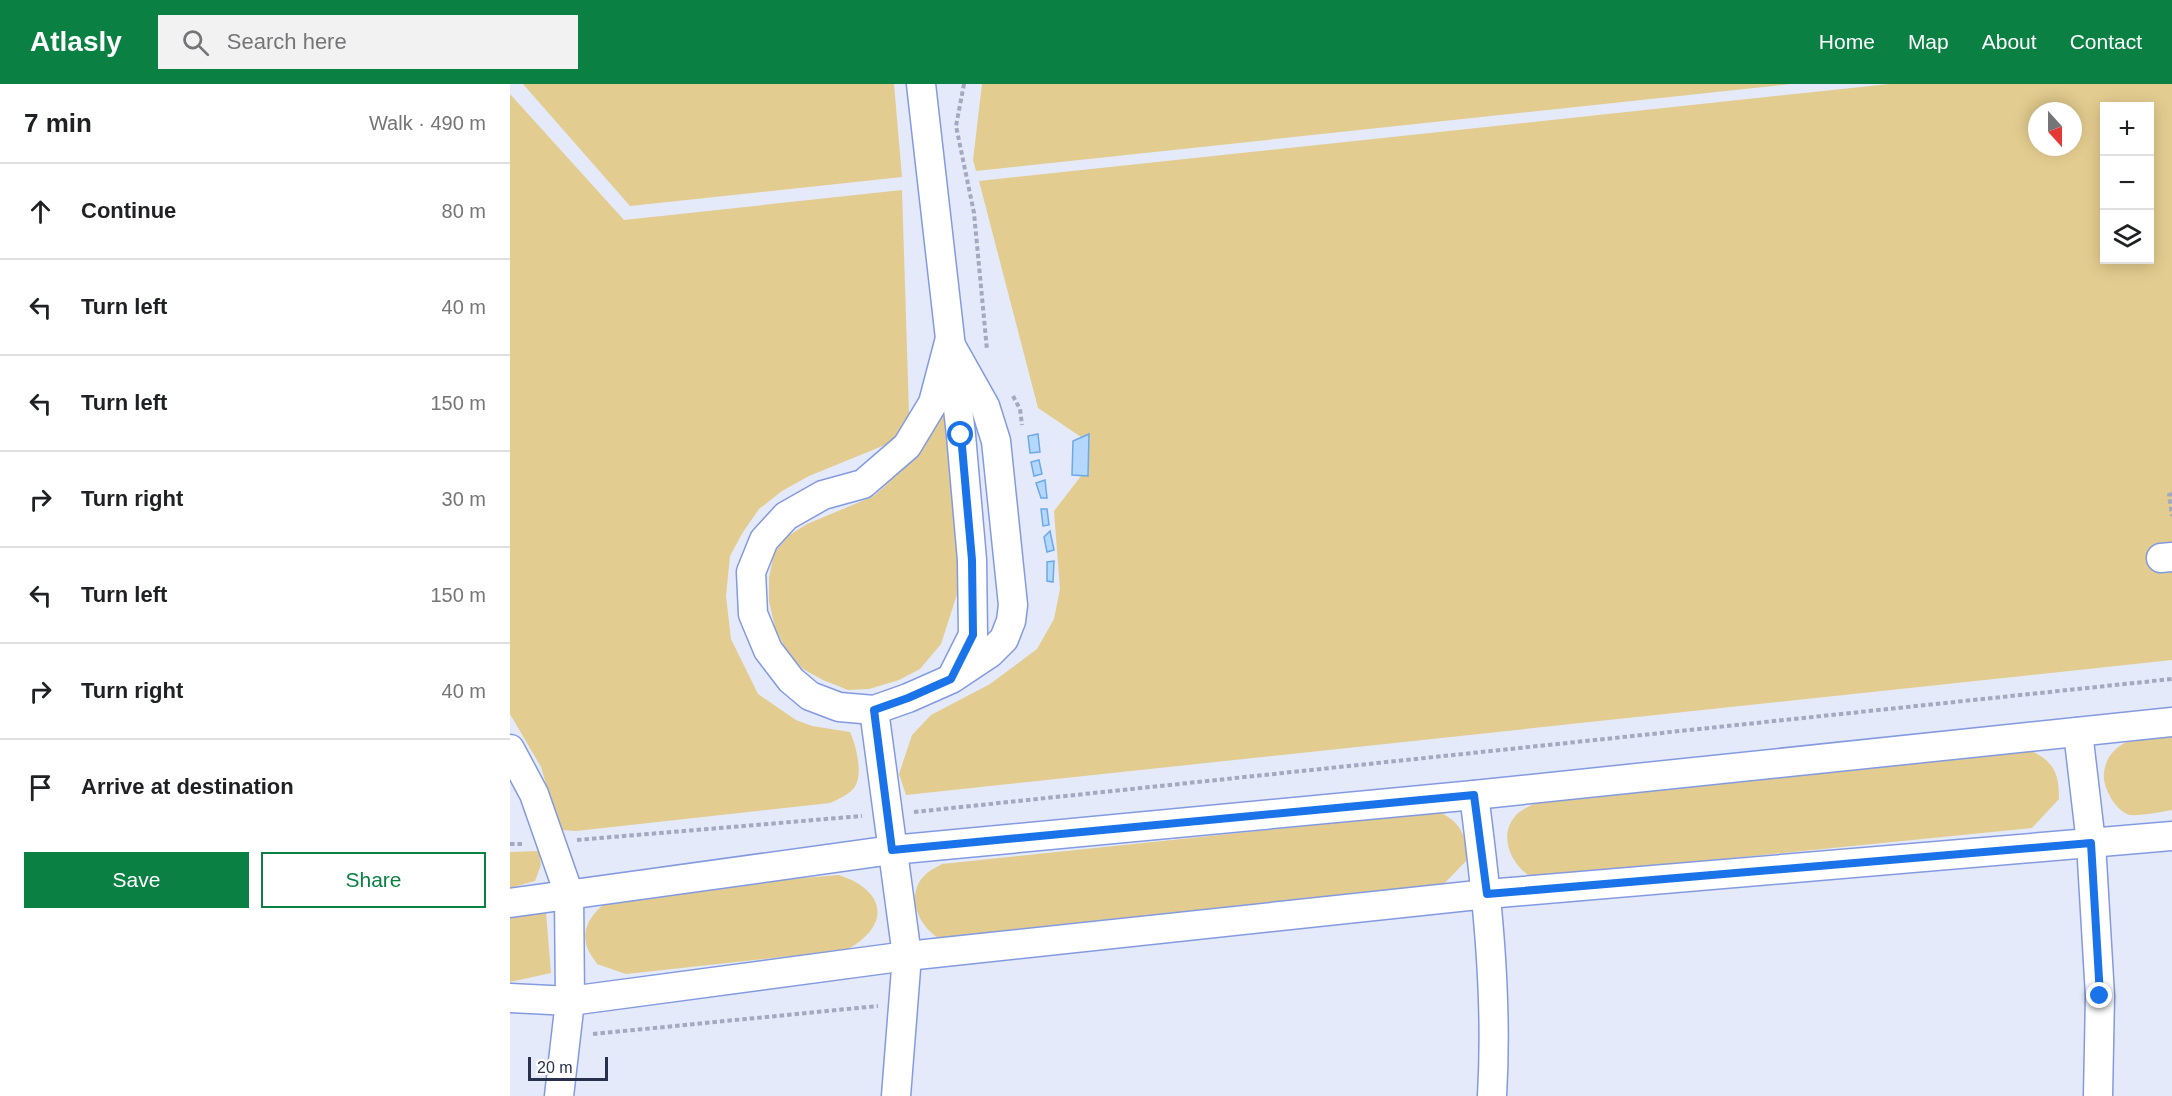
<!DOCTYPE html>
<meta charset="utf-8">
<style>
:root{--surface:#fff;--page:#f2f2f2;--text:#202124;--muted:#757577;--line:#e0e0e0;--accent:#0b8043}
body{margin:0;font-family:Arial,sans-serif;background:var(--page);color:var(--text)}
.controls{position:absolute;right:18px;top:18px;display:grid;overflow:hidden;border-radius:0px;box-shadow:0 3px 15px #0003}
.controls button{width:54px;height:54px;display:grid;place-items:center;padding:0;border:0;border-bottom:2px solid var(--line);background:var(--surface);color:var(--text);font:30px sans-serif}
.compass{position:absolute;left:1518px;top:18px;width:54px;height:54px;border-radius:50%;background:var(--surface);box-shadow:0 3px 15px #0003;rotate:159deg}
.scale{position:absolute;left:18px;bottom:15px;width:80px;box-sizing:border-box;padding-left:6px;border:3px solid #27314e;border-top:0;font-size:16px;line-height:21px;white-space:nowrap;color:#27314e;-webkit-text-stroke:4px #fff;paint-order:stroke}
.stop{position:absolute;width:18px;height:18px;margin:-14px;border:4px solid #1a73e8;border-radius:50%;background:#fff}
.stop.end{background:#1a73e8;border-color:#fff;box-shadow:0 2px 6px #0008}
.list{margin:0;padding:0;list-style:none}
h2{display:flex;justify-content:space-between;align-items:center;height:78px;margin:0;padding:0 24px;font-size:26px}
h2 small{font-size:20px;font-weight:400;color:var(--muted)}
.list li{display:grid;grid-template-columns:39px 1fr auto;gap:18px;align-items:center;box-sizing:border-box;height:96px;padding:0 24px;border-top:2px solid var(--line)}
.list b{display:block;font-size:22px;white-space:nowrap}
.list em{font-size:20px;font-style:normal;color:var(--muted)}
.actions{display:flex;gap:12px;padding:18px 24px}
.actions a{flex:1;padding:14px 0;border:2px solid var(--accent);border-radius:0px;text-align:center;font-size:21px;color:var(--accent)}
.actions .main{background:var(--accent);color:#fff}
.icon{flex:none;width:33px;height:33px;fill:none;stroke:currentColor;stroke-width:2;stroke-linecap:round;stroke-linejoin:round}
.map{position:relative;flex:none;width:1662px;height:1012px;overflow:hidden}
header{display:flex;align-items:center;gap:36px;box-sizing:border-box;height:84px;padding:0 30px;background:var(--accent);color:#fff}
header strong{font-size:28px}
nav{display:flex;gap:33px;margin-inline-start:auto;font-size:21px}
.search{width:420px;height:54px;background:var(--page);display:flex;align-items:center;gap:15px;box-sizing:border-box;padding:0 21px;border-radius:0px;color:var(--muted);font-size:22px}
main{display:flex}
aside{flex:1;background:var(--surface)}
.map>svg:first-child{display:block}
</style>
<header>
<strong>Atlasly</strong>
<div class="search"><svg class="icon" aria-label="search" viewBox="0 0 24 24"><circle cx="10" cy="10" r="6"/><path d="M15 15l6 6"/></svg>Search here</div>
<nav><a>Home</a><a>Map</a><a>About</a><a>Contact</a></nav>
</header>
<main>
<aside>
<h2>7 min<small>Walk · 490 m</small></h2>
<ul class="list">
<li><svg class="icon" aria-label="ahead" viewBox="0 0 24 24"><path d="M12 20V5M6 11l6-6 6 6"/></svg><div><b>Continue</b></div><em>80 m</em></li>
<li><svg class="icon" aria-label="left" viewBox="0 0 24 24"><path d="M17 20v-9H6M10 6l-5 5 5 5"/></svg><div><b>Turn left</b></div><em>40 m</em></li>
<li><svg class="icon" aria-label="left" viewBox="0 0 24 24"><path d="M17 20v-9H6M10 6l-5 5 5 5"/></svg><div><b>Turn left</b></div><em>150 m</em></li>
<li><svg class="icon" aria-label="right" viewBox="0 0 24 24"><path d="M7 20v-9h11M14 6l5 5-5 5"/></svg><div><b>Turn right</b></div><em>30 m</em></li>
<li><svg class="icon" aria-label="left" viewBox="0 0 24 24"><path d="M17 20v-9H6M10 6l-5 5 5 5"/></svg><div><b>Turn left</b></div><em>150 m</em></li>
<li><svg class="icon" aria-label="right" viewBox="0 0 24 24"><path d="M7 20v-9h11M14 6l5 5-5 5"/></svg><div><b>Turn right</b></div><em>40 m</em></li>
<li><svg class="icon" aria-label="arrive" viewBox="0 0 24 24"><path d="M6 21V4h12l-3 4 3 4H6"/></svg><div><b>Arrive at destination</b></div></li>
</ul>
<div class="actions"><a class="main">Save</a><a>Share</a></div>
</aside>
<div class="map">
<svg width="1662" height="1012" viewBox="0 0 1662 1012">
<rect width="100%" height="100%" fill="#e4eafa"/>
<g fill="#e3cc8f" fill-rule="evenodd">
<polygon points="13,0 384,0 392,93 120,122"/>
<polygon points="472,0 1281,0 466,87 463,76"/>
<path d="M1379 0H1662V576L396 711 389 690 402 651 421 631 480 600 527 565 544 535 550 505 544 427 571 392 578 391 579 351 571 353 528 324 469 97ZM1594 22H1640V176H1594ZM1527 27H1563V63H1527Z"/>
<path d="M0 10 114 136 392 106 399 329 386 353 375 361 299 392 272 407 249 425 233 448 220 472 216 512 221 555 248 610 286 636 302 642 340 648C346 661 354 691 344 704 338 711 329 715 320 719L66 747 52 746 47 738 31 683 0 630Z"/>
<polygon points="437,319 450,501 431,560 410,585 389,596 359,605 338,606 313,596 293,585 277,568 265,544 259,517 259,494 264,469 278,452 297,440 364,412 375,402 397,381"/>
<path d="M1662 651V726C1651 728 1631 732 1620 731 1607 728 1595 707 1594 695 1593 685 1597 673 1605 666 1619 652 1643 653 1662 651Z"/>
<path d="M1522 667C1545 679 1549 690 1549 715L1522 744 1023 794C1001 782 986 750 1008 729 1013 725 1020 722 1025 719Z"/>
<path d="M930 728C952 740 956 751 957 776L930 804 430 855C408 842 394 810 416 790 420 786 427 783 432 780Z"/>
<polygon points="29,767 31,781 25,797 0,804 0,768"/>
<path d="M329 791C377 807 381 842 336 866L116 890 87 880C84 875 79 869 77 863 69 839 90 822 107 810Z"/>
<polygon points="0,825 36,828 41,889 0,898"/>
</g>
<g fill="#b3d7fd" stroke="#6da9e6" stroke-width="1.5">
<polygon points="528,350 530,368 520,369 518,352"/>
<polygon points="579,350 578,392 562,391 563,357"/>
<polygon points="529,376 532,390 524,392 521,378"/>
<polygon points="535,396 537,414 531,414 526,399"/>
<polygon points="531,425 537,425 539,441 533,442"/>
<polygon points="540,447 544,466 537,468 534,453"/>
<polygon points="544,477 543,498 537,497 537,478"/>
</g>
<g fill="none" stroke-linecap="round" stroke-linejoin="round">
<defs>
<g id="minor">
<polyline points="411,0 451,351 462,476 463,551 442,593"/>
<polygon points="439,258 475,322 486,357 503,521 501,537 494,555 480,569 441,595 398,614 364,626 329,623 300,612 281,596 258,566 243,530 241,488 254,456 276,432 313,411 353,400 397,362 423,319"/>
<polyline points="1651,474 1662,473"/>
<polyline points="364,626 397,872 386,1012"/>
<polyline points="1568,648 1581,759 1590,912 1588,1012"/>
<polyline points="0,665 24,710 59,810 60,917 49,1012"/>
<path d="M964 711C977 811 988 912 982 1012"/>
<polyline points="0,819 382,766 964,711 1662,638"/>
<polyline points="0,914 60,917 397,872 977,810 1662,752"/>
</g>
</defs>
<use href="#minor" stroke="#839ae1" stroke-width="31"/>
<g stroke="#a3aabf" stroke-width="4" stroke-dasharray="4.5 3" stroke-linecap="butt">
<polyline points="454,0 446,42 464,129 477,266"/>
<polyline points="503,312 510,325 512,341"/>
<polyline points="1662,410 1659,411 1662,432"/>
<polyline points="404,728 1662,595"/>
<polyline points="67,756 352,732"/>
<polyline points="0,760 14,760"/>
<polyline points="83,950 368,922"/>
</g>
<use href="#minor" stroke="#fff" stroke-width="28"/>
</g>
<g fill="none" stroke-linecap="round" stroke-linejoin="round">
<polyline stroke="#1a73e8" stroke-width="8" points="451,351 462,476 463,551 441,595 398,614 364,626 382,766 964,711 977,810 1581,759 1590,912"/>
</g>
</svg>
<div class="controls">
<button>+</button>
<button>−</button>
<button><svg class="icon" aria-label="layers" viewBox="0 0 24 24"><path d="M12 4l9 5-9 5-9-5zM3 14l9 5 9-5"/></svg></button>
</div>
<svg class="compass" viewBox="-18 -18 36 36"><path d="M0-13l5 13h-10z" fill="#e53935"/><path d="M0 13l5-13h-10z" fill="#757577"/></svg>
<div class="scale">20 m</div>
<div class="stop" style="left:451px;top:351px"></div>
<div class="stop end" style="left:1590px;top:912px"></div>
</div>
</main>
